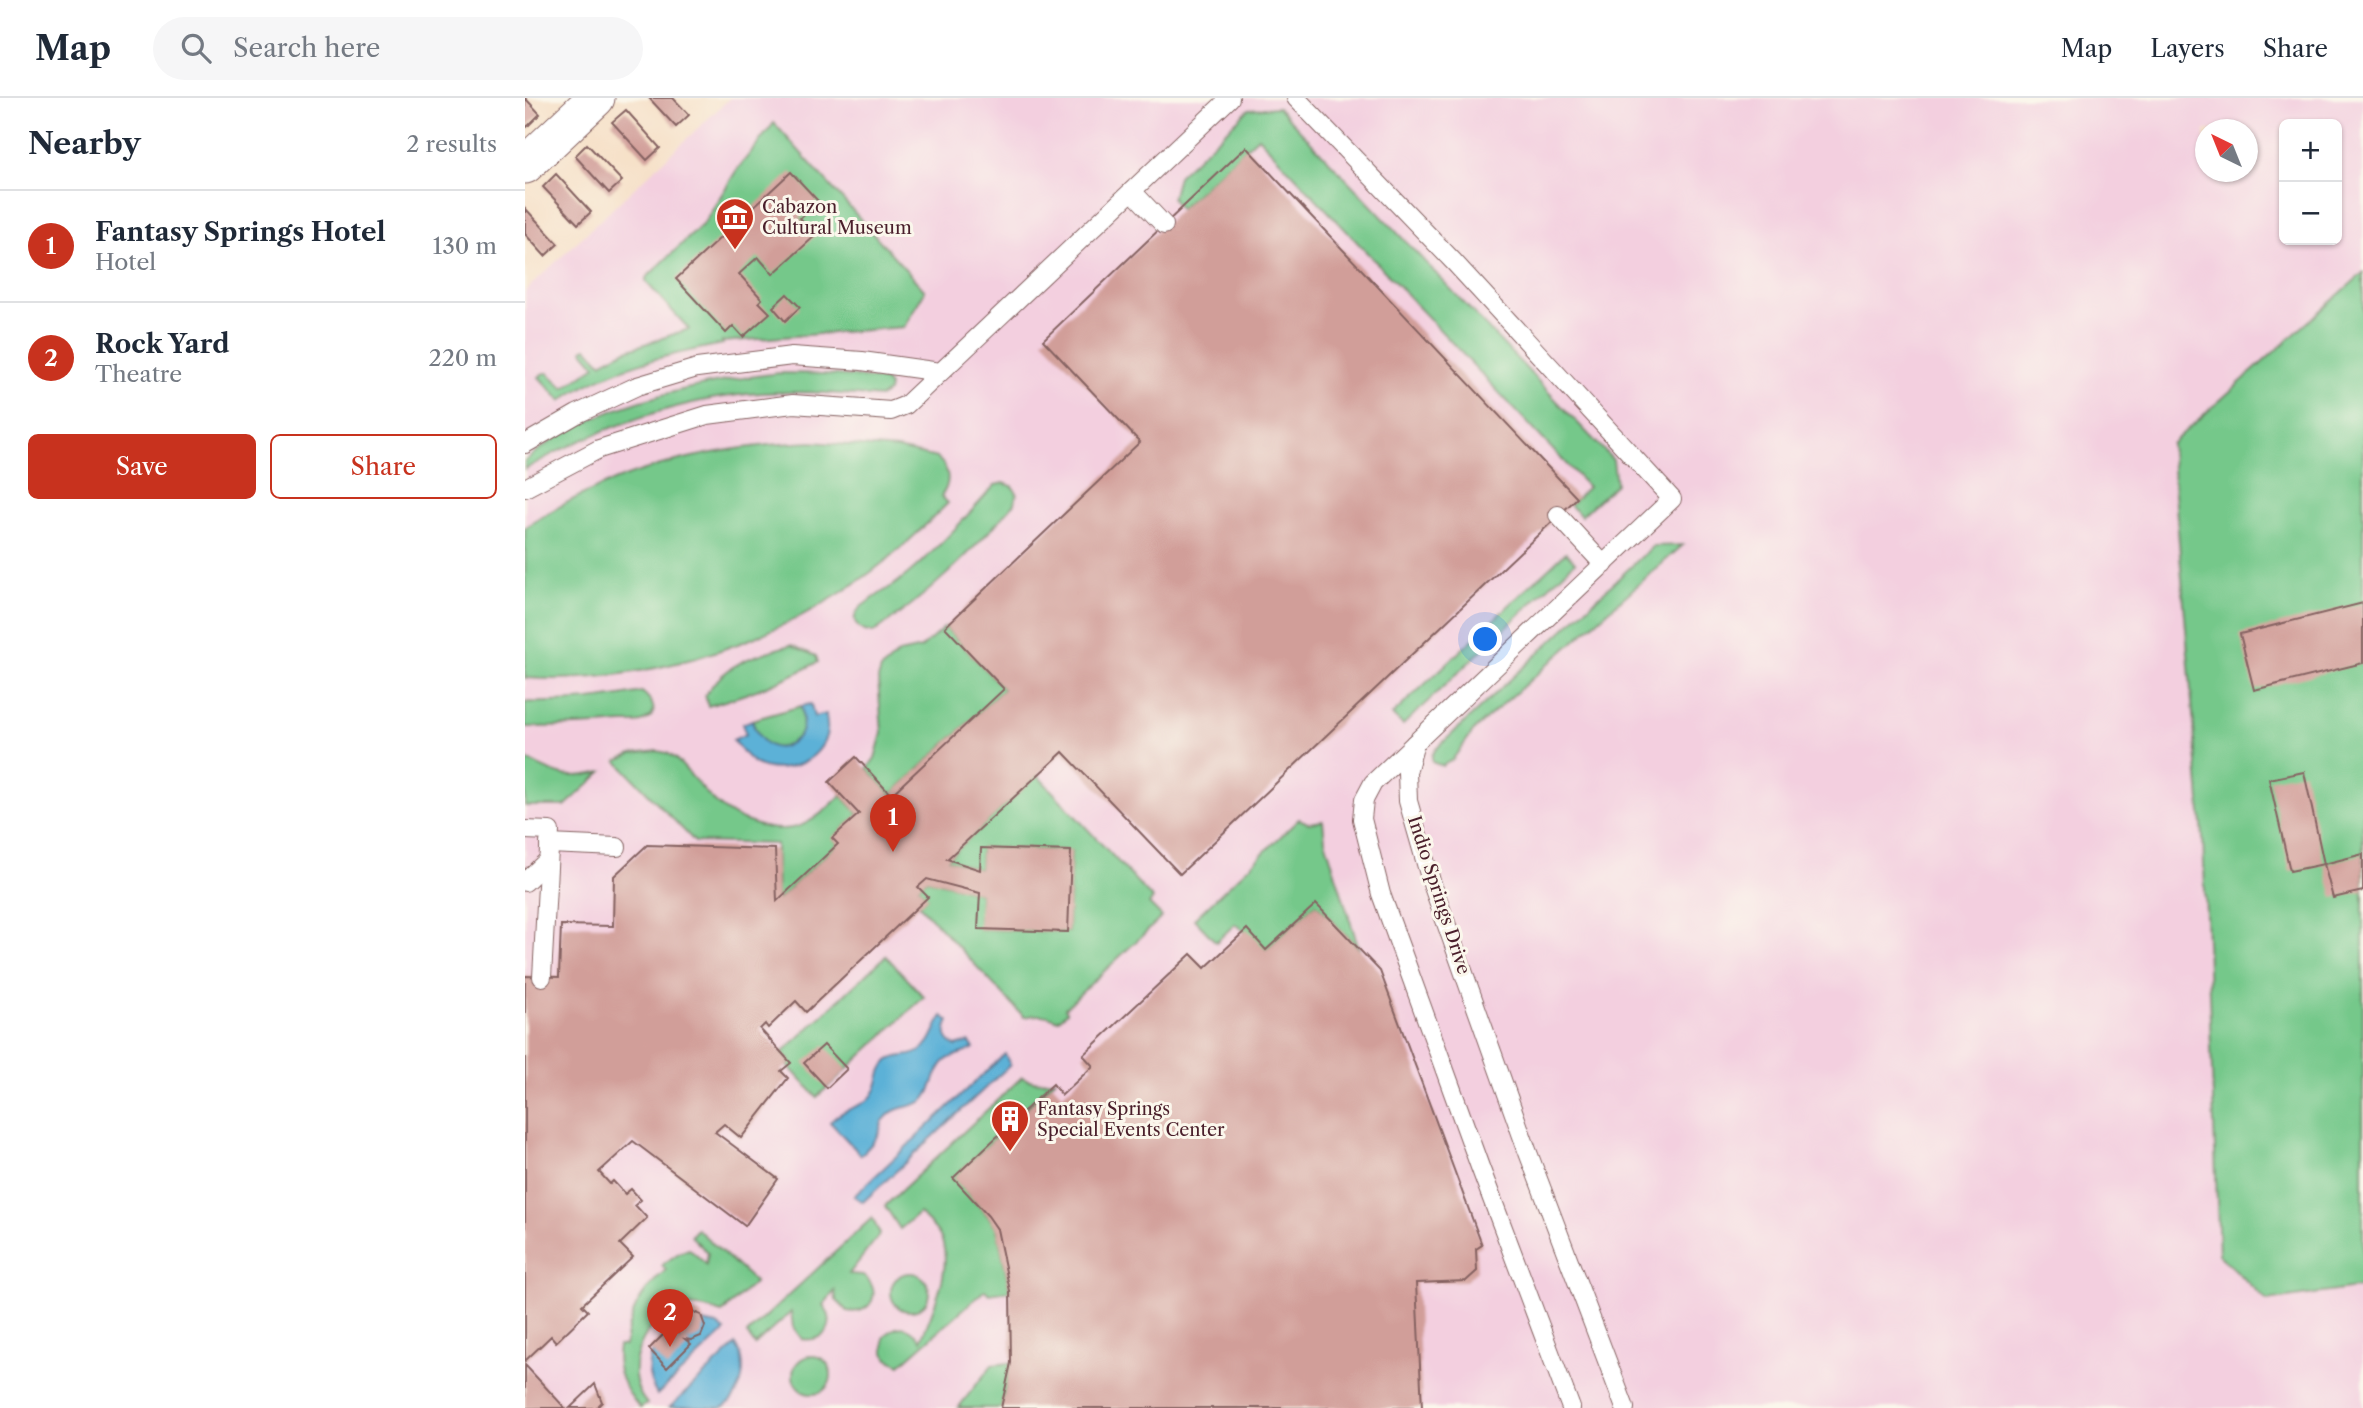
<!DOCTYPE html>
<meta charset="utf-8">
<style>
:root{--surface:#fff;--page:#f6f6f7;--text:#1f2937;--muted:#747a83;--line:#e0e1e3;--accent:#c8321e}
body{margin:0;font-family:"Libre Caslon Text",serif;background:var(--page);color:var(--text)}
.controls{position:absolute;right:21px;top:21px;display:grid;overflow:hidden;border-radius:10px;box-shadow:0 2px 5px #0004}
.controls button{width:63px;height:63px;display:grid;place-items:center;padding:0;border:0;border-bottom:2px solid var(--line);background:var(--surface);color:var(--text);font:35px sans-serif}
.compass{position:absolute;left:1670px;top:21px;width:63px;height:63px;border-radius:50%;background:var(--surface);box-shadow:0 2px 5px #0004;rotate:317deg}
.you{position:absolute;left:961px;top:542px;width:24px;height:24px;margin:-18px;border:5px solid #fff;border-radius:50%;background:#1a73e8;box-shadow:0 0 0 10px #1a73e833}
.badge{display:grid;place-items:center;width:46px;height:46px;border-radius:50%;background:var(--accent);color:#fff;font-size:23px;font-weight:700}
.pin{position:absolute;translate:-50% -58px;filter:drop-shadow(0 2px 4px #0008)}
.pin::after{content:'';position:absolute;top:37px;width:24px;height:21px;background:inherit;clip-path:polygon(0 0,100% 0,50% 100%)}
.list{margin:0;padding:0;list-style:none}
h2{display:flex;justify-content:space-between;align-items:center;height:91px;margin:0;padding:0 28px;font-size:30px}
h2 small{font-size:23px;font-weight:400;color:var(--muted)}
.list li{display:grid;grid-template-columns:46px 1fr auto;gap:21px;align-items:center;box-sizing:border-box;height:112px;padding:0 28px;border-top:2px solid var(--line)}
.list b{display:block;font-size:26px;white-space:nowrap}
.list p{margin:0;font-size:23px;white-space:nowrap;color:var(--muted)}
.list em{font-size:23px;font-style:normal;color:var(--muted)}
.actions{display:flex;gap:14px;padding:21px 28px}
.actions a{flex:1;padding:16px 0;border:2px solid var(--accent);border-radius:10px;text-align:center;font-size:24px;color:var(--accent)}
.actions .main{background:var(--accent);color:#fff}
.icon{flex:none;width:38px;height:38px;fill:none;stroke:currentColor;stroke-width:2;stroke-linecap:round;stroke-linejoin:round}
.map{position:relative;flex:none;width:1838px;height:1310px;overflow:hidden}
header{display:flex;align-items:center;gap:42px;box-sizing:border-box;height:98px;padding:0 35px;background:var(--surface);border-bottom:2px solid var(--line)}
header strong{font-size:33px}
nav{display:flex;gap:38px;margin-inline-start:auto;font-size:24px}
.search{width:490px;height:63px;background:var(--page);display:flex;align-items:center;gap:18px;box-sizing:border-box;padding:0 24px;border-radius:38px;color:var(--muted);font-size:26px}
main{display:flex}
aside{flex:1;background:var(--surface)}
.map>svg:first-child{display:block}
</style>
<header>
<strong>Map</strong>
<div class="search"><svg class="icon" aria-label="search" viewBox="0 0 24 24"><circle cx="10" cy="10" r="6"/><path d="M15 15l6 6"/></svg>Search here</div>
<nav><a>Map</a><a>Layers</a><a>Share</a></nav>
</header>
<main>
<aside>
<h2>Nearby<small>2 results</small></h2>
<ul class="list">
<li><span class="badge">1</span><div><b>Fantasy Springs Hotel</b><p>Hotel</p></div><em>130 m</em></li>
<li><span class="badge">2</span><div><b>Rock Yard</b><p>Theatre</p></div><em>220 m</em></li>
</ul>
<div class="actions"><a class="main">Save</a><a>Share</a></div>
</aside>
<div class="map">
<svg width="1838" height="1310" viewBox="0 0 1838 1310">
<rect width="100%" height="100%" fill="#fbf7ec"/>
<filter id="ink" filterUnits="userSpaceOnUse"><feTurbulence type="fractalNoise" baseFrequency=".0143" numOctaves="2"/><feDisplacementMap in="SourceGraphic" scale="14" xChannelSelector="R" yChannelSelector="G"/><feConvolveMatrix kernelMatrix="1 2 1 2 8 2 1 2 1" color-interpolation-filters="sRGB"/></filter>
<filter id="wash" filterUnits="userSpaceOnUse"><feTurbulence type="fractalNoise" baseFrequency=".00686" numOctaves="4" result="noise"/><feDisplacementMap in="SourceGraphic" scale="28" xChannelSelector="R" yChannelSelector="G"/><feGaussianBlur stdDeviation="1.57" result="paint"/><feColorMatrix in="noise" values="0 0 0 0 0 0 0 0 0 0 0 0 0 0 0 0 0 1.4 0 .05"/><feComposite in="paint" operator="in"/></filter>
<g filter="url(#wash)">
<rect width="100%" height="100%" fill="#f6e0c7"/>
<path fill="#f3cfdf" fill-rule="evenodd" d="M205 0H1838V175L1646 346 1678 740 1742 1203 1838 1189V1310H0V193ZM1759 26H1812V142H1759ZM1680 32H1722V74H1680Z"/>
<g fill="#75c88a" stroke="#60745a" stroke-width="2">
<polygon points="753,9 1088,362 1091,386 1056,418 1045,407 1063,389 733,39 655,111 647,101 653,78 724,11"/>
<path d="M249 25 400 193 379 229 197 244 198 246C142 257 83 269 36 303L14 279 19 275H23L39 290 71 268 58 253 59 251 62 250 76 265 99 253 164 231 121 184V180L179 125 211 73Z"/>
<polygon points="1838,175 1838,1189 1742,1203 1694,1157 1678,740 1646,346"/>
<path d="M254 275C290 275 325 276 360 283L364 288 363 294 355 299C315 295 277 293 237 295 159 299 67 332 0 371V363C63 307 173 285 254 275Z"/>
<path d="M287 344 373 351 412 360C425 370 426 386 416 398L423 405C404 424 385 443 364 460 266 540 127 588 0 580V430C84 372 186 348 287 344Z"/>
<path d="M479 385 487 388 492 395 490 405C447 454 403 498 349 534 336 535 323 525 334 511 341 503 364 491 374 483 410 455 439 421 470 387Z"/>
<polygon points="1158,447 951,630 927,662 917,668 907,664 907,657 911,651 1128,448"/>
<polygon points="1041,454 1050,464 878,627 867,617"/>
<polygon points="420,529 479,591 366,697 342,671 350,660 357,635 353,581 356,571 374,555 396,550"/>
<path d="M266 547 291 558 293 564C258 583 222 597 183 608L180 597C202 564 229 557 266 547Z"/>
<path d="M117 594C127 602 136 616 119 623 114 626 104 625 98 625 65 628 33 629 0 629V604C39 605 79 602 117 594Z"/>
<path d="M276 608C277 615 279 624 277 631 276 636 271 641 267 644 248 659 232 641 227 622Z"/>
<path d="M132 653 142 655 150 660C164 674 176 691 191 705 202 715 215 722 229 726 268 740 290 724 316 697L334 716 308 740 313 746 252 803 251 746 170 744 92 663 107 656Z"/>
<path d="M0 661C34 676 37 683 77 674L40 708H0Z"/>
<path d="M512 677 628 801 624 806 637 819 540 910 542 914 533 922C521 916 512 916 499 919L394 807 402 799 393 789 402 781 455 795 454 831 543 834 546 753 456 750 455 772 422 761Z"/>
<polygon points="774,721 783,725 798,723 800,742 834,851 791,806 741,852 710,826 691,844 669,821"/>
<polygon points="361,858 399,899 292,999 263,968 266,964 257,955"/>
<path d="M497 979C509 985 518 985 531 981L429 1080 463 1118 472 1131 485 1193 464 1196 460 1192 375 1267 363 1261 359 1255V1240C371 1223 386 1228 396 1242 407 1213 432 1163 413 1135 408 1128 400 1121 394 1115L375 1131 360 1108Z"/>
<path d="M347 1120 355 1136 324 1176 338 1177C359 1193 346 1218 322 1213L311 1202 310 1193 298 1207C313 1225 301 1245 277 1241L268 1229 266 1214 230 1247 222 1236Z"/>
<path d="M172 1131 230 1184 197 1215C184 1211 172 1207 159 1209 118 1218 94 1274 122 1306L115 1310C99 1291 89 1273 93 1248H100C103 1216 117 1192 141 1172L137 1167 154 1155 164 1151 181 1166 183 1155 166 1138Z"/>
<circle cx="385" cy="1194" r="19"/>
<circle cx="287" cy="1277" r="19"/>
<polygon points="486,1265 476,1310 433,1310 467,1267"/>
</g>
<g fill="#5bb1d7" stroke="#526881" stroke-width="2">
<path d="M286 606 289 619 301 616C301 621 303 628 302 633 298 664 256 679 231 666 221 660 215 651 208 642L221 636 217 626 227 622C232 641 248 659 267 644 271 641 276 636 277 631 279 624 277 615 276 608Z"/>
<path d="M418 918 424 923C418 935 420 942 431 948L444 944 449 950C440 956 428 956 420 963 408 974 410 991 399 1002 390 1009 377 1008 369 1013 364 1015 360 1021 357 1024 355 1038 345 1048 336 1057L305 1024C319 1010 330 1011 343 1002 357 990 351 974 363 963 371 956 384 960 394 954 408 945 409 930 418 918Z"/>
<polygon points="480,956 485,967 338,1104 329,1098"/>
<path d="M173 1223 192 1227 200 1233 132 1297C110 1259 135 1229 173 1223Z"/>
<path d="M211 1247C224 1267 218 1297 197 1310L145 1309Z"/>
</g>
<g id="blocks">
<g fill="#d19e99">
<polygon points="0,0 15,16 2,29 0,26"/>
<polygon points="124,0 148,0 164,17 151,29"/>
<polygon points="101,12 135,50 122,62 87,24"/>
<polygon points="62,46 97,83 84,95 50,58"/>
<polygon points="721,49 1052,400 655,776 538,654 422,761 455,772 456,750 546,753 543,834 453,831 455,795 402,781 393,789 403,799 281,914 271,903 243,930 240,926 235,931 266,965 256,973 263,980 216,1040 199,1026 190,1034 253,1081 220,1128 108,1043 74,1074 85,1086 88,1083 100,1096 106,1091 116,1102 110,1107 122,1120 95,1146 108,1159 57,1207 63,1213 31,1244 26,1238 0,1263 0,878 34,879 36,827 88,828 89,778 122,747 250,751 252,803 313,746 307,740 334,716 304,684 331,659 366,697 479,591 420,529 615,344 518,242"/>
<polygon points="266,74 293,103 275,120 291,137 248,176 233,159 214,176 237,201 234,204 245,215 218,239 208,228 201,235 151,181"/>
<polygon points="31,76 66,114 53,126 18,89"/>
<polygon points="0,110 33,146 20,158 0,136"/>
<polygon points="262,196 275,209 260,223 248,209"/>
<polygon points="1838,505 1838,565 1729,592 1715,536"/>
<polygon points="1779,674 1799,766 1765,773 1744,681"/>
<polygon points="1838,756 1838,793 1808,800 1799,766"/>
<polygon points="791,806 855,873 957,1147 951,1151 952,1173 941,1183 891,1185 897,1310 476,1310 486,1265 485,1193 472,1131 463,1118 428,1080 528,986 537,997 568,968 558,957 666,856 680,870 722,831 741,852"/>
<polygon points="299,947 322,971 302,990 279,965"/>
<polygon points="166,1213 176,1217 180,1228 176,1238 166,1242 160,1241 166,1246 142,1270 124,1251 147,1228 152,1233 151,1228 156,1218"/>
<polygon points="0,1267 40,1310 0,1310"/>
<polygon points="70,1286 77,1304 71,1310 45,1310"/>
</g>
</g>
</g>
<g filter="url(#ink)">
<use href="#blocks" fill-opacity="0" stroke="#866362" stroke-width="2"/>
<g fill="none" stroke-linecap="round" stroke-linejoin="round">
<defs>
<g id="lane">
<polyline points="771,0 929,164 1147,401 848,685 839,702 837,721 856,796 955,1069 1046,1310"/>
<polyline points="607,93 639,127"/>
<polyline points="0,346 52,316 112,288 172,270 267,258 337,263 415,274"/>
<polyline points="0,390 74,351 182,317 268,306 366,313 381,307 705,0"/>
<polyline points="1033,417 1079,467"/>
<polyline points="890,645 882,674 883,703 906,783 1002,1052 1100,1310"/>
<polyline points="0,732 25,733 17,879"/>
<polyline points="24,746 92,749"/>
<polyline points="0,784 23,762"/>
</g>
<polyline id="street" points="0,67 71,0"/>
</defs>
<use href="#lane" stroke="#866362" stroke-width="20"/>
<use href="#street" stroke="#866362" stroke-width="39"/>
<use href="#lane" stroke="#fff" stroke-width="18"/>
<use href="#street" stroke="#fff" stroke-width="37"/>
</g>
</g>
<defs>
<symbol id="museum-pin" viewBox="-11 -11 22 30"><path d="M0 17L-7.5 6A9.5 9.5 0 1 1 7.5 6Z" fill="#c8321e" stroke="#fbf7ec"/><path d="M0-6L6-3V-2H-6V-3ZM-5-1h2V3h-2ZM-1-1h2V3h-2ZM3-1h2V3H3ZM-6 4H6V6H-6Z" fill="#fff"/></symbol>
<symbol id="building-pin" viewBox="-11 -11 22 30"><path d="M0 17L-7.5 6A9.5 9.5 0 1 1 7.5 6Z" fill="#c8321e" stroke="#fbf7ec"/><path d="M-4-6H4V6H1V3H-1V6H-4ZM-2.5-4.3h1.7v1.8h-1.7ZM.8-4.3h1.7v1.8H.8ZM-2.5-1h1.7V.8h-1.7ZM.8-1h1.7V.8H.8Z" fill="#fff"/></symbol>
</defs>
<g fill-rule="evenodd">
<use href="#museum-pin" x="188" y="97" width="44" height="60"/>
<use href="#building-pin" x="463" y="999" width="44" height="60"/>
</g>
<g text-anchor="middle" stroke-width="6" stroke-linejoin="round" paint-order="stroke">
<g font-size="18" fill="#4a1f2b" stroke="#fbf7ec" text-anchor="start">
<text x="237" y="115">Cabazon<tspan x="237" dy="21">Cultural Museum</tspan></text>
<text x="512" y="1017">Fantasy Springs<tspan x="512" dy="21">Special Events Center</tspan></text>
</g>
<g font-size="18" fill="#4a1f2b" stroke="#fbf7ec">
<text transform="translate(914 797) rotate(72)" y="6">Indio Springs Drive</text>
</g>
</g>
</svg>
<div class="controls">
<button>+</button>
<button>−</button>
</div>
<svg class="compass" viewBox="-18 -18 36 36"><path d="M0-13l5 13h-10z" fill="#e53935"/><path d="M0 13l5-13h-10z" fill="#747a83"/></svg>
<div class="you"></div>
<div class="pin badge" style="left:368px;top:754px">1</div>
<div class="pin badge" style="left:145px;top:1249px">2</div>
</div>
</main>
